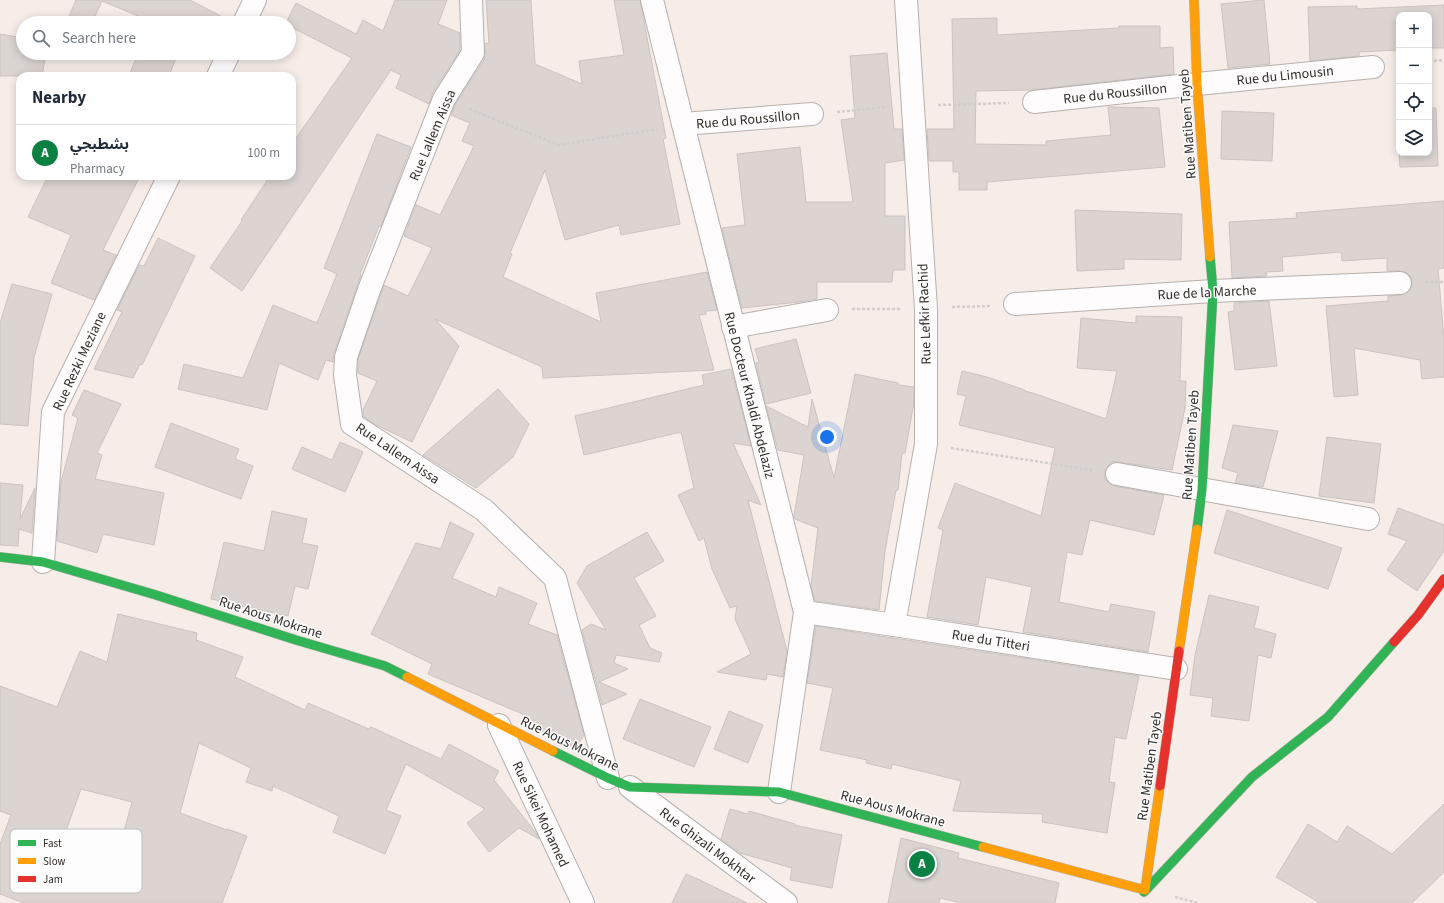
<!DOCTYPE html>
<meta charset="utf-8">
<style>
:root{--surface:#fff;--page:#f6f6f7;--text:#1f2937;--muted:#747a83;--line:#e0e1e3;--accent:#0b8043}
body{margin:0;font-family:"Source Sans 3","Noto Sans Arabic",sans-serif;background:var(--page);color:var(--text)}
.controls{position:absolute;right:12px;top:12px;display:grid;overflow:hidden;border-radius:8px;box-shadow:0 2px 10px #0003}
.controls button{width:36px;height:36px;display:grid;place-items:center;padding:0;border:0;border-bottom:1px solid var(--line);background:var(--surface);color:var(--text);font:20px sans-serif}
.you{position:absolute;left:827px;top:437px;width:14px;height:14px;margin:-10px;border:3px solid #fff;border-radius:50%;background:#1a73e8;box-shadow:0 0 0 6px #1a73e833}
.badge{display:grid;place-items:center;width:26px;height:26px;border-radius:50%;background:var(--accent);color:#fff;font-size:13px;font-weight:700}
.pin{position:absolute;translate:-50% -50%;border:2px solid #fff;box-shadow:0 1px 4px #0006}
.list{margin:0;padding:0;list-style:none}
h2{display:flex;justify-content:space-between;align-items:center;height:52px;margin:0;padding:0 16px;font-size:17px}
h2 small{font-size:13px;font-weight:400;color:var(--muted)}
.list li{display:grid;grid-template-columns:26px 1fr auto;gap:12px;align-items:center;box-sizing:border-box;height:56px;padding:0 16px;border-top:1px solid var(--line)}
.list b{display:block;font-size:15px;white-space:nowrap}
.list p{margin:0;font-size:13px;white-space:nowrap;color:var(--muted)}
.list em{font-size:13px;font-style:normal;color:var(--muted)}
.icon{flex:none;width:22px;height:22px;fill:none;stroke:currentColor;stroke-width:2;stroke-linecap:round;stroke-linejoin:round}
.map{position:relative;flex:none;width:1444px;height:903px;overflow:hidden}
.search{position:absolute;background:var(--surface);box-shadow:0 2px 10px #0003;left:16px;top:16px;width:280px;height:44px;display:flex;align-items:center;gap:10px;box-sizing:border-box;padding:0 14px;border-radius:22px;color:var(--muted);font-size:15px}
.panel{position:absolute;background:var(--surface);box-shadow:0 2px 10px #0003;left:16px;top:72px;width:280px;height:108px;border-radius:12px}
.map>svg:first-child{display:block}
</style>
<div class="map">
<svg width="1444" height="903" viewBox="0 0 1444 903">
<rect width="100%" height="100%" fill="#f7ede8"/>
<g fill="#dbd4d0" stroke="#cac3bf" fill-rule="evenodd">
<polygon points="76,0 190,0 232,22 155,23 102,1 92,23 66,23"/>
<polygon points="395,0 447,0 438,24 460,33 460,50 433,92 429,104 396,88 401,75 391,70 242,291 210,268 242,221 241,220 270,176 292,176 292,144 352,58 289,26 289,23 286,23 296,3 356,34 363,20 383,31"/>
<polygon points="486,0 531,0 535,64 582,84 579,61 624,55 614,0 640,0 666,138 663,139 680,224 621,235 619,225 565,240 545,170 510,253 512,254 503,277 601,322 596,293 707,272 717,310 706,311 706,314 699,315 714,370 543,378 542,367 435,319 459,346 412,442 376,425 364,417 363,410 377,381 358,373 358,359 384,285 408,296 432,248 404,236 416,205 440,215 474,146 462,141 470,123 451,115 455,105 484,60 485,53 485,43 489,44"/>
<polygon points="1264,0 1270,64 1228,68 1221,4"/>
<polygon points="1444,5 1444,48 1429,48 1429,15 1399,15 1399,50 1359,52 1359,56 1310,61 1308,7 1357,6 1357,9"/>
<polygon points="997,18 997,35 1119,28 1119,26 1160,26 1160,48 1173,47 1174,74 1031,90 976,91 975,144 1046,145 1046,141 1111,135 1108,107 1159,108 1165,167 987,182 987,190 959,190 959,172 953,172 953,161 929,161 927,129 954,129 952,19"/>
<polygon points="0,34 23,38 23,53 46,53 42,76 0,76"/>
<polygon points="138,53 178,53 169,76 129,76"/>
<polygon points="887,53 894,129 902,129 904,160 885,163 885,216 905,216 905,270 893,270 892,282 817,282 817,299 799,302 742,308 722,228 745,225 737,154 800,147 806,202 853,202 841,120 855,118 850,56"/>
<polygon points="1429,108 1436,108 1438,166 1400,167 1399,153 1429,153"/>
<polygon points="1222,111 1274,113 1272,161 1221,159"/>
<polygon points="377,134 411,147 381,226 379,226 360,274 361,275 334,353 333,362 326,360 318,380 279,363 267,410 178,389 184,364 243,378 273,305 317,323 337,274 324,268"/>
<polygon points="48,176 140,176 103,250 116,255 94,300 51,283 71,235 28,217"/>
<polygon points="1444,201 1444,268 1438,269 1444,338 1444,377 1422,379 1420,360 1354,348 1358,395 1334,397 1326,306 1388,301 1388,296 1401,295 1407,293 1411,288 1412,282 1411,277 1405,272 1399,271 1387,271 1387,258 1342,261 1341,252 1282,257 1283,271 1266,272 1267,276 1232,278 1229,222 1297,218 1296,213"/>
<polygon points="1075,210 1182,214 1181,260 1124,259 1124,269 1077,271"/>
<polygon points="158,238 195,256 142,365 140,364 133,378 94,369 122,312 117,310 139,265 144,266"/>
<polygon points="12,284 52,294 34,357 28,426 0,424 0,323"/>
<polygon points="1269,301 1277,366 1235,370 1228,312 1234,311 1234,303"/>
<polygon points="1136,316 1182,317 1180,381 1186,381 1185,408 1172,470 1119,462 1112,462 1108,466 1105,472 1105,479 1109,483 1114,486 1164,495 1154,535 1090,520 1082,555 1067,552 1059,602 1109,612 1111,604 1155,612 1148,652 1023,632 1032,587 986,577 978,625 927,617 943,530 938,528 955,483 1041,516 1055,448 959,425 966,396 957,394 962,371 987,377 1025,390 1025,391 1036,394 1106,419 1117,371 1077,368 1081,318 1136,323"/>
<polygon points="796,339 811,393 766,404 756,363 759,362 755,349"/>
<polygon points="731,369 751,446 733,443 761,505 748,500 787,651 783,677 767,674 766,680 717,672 751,654 735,619 737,606 730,608 712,569 704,538 699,541 678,495 694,488 681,432 584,455 575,416 704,385 702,375"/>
<polygon points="855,374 898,383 898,385 914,387 914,402 905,453 902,453 898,490 896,490 885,551 879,610 815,601 811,586 818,528 795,519 794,516 804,455 778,450 766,406 808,427 812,399 834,478"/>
<polygon points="498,389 529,424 513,457 476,488 423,455"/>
<polygon points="84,390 121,404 97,453 102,455 95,479 164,493 154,545 103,534 97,553 57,541 61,482 78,418 72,415"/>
<polygon points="171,423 239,449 235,459 253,466 241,499 155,467"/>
<polygon points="1233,425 1278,431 1263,487 1235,483 1238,473 1222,468"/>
<polygon points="1327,437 1381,444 1374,503 1319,496"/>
<polygon points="340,442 363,452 345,492 292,469 302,447 332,460"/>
<polygon points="0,483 23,485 20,519 35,488 32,533 19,529 18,546 0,545"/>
<polygon points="1398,508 1444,525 1444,551 1417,591 1387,570 1407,541 1388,534"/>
<polygon points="1227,510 1342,548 1328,589 1214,553"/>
<polygon points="272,511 307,519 302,543 318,546 308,589 295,586 288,616 211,599 224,542 264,551"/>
<polygon points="450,522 474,534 452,578 496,597 499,587 537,603 528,624 557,635 584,735 575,748 522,722 525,715 428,674 432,664 371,634 416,543 441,549"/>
<polygon points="647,532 664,561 634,578 656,616 639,625 650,648 662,653 659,662 616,655 614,663 628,669 599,682 627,694 602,705 582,630 591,624 606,630 577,583 587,566"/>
<polygon points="1209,595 1259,607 1254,628 1276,634 1271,658 1258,655 1249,721 1211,716 1213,698 1190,695 1195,655"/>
<path d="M118 614 197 633 196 640 243 657 235 677 305 710 308 703 369 729 371 727 441 759 449 744 499 771 494 780 537 834 539 839 519 828 489 852 467 823 485 809 406 764 386 810 401 816 385 854 333 832 339 816 273 786 272 791 246 782 251 768 199 743 180 813 227 830V829L247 836 222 903H24L0 894V844L11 815 0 811V686L57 707 80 651 107 662ZM81 789 132 802 113 871 59 850Z"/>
<polygon points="816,626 1139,676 1126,739 1115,737 1109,782 1115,783 1107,833 1042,822 1043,814 953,811 961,781 892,764 891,769 866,763 867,760 820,750 833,688 807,683"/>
<polygon points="640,699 711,727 694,767 623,739"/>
<polygon points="729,711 763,725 748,763 714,749"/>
<polygon points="1444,804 1444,872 1412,903 1320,903 1276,877 1308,824 1337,842 1347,826 1392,854"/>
<polygon points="730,809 748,814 749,811 795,824 794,825 842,835 832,888 790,880 792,868 740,853 721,839"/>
<polygon points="901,838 959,853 958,858 1059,883 1055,903 961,903 940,898 939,903 888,903"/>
<polygon points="686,874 700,880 747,903 672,903"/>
</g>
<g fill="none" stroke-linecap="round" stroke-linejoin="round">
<defs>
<g id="street">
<polyline points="471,0 473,53 444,99 369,290 346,357 345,375 352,424 484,510 555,578 608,778"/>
<polyline points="652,0 805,612 779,792"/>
<polyline points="244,23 255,0"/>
<polyline points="218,76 229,53"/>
<polyline points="1034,102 1197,84 1373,67"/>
<polyline points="683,124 812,114"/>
<polyline points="1015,304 1213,291 1400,283"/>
<polyline points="733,327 827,310"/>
<polyline points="1117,474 1368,519"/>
<polyline points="43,562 53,412 169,176"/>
<polyline points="805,612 894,625 1176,669"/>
<polyline points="894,625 926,444 926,309 906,0"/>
<polyline points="499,725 583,903"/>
<polyline points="630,787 786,903"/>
</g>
<g id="fast">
<polyline points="1197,529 1202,490 1213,291 1210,257"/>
<polyline points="0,557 43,562 156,595 296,640 385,666 407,677"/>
<polyline points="553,751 608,778 630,787 779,792 983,847"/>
<polyline points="1144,892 1252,777 1328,717 1394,642"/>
</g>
<g id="slow">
<polyline points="1194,0 1197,84 1210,257"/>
<polyline points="1179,651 1197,529"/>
<polyline points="407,677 553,751"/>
<polyline points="983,847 1145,890 1160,786"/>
</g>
<g id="jam">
<polyline points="1394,642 1418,615 1444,579"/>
<polyline points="1160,786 1179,651"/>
</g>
</defs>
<use href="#street" stroke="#b7afac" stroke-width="24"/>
<use href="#fast" stroke="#b7afac" stroke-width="10"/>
<use href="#slow" stroke="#b7afac" stroke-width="10"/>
<use href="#jam" stroke="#b7afac" stroke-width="10"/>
<g stroke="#d0cdcb" stroke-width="2.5" stroke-dasharray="3 2" stroke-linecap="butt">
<polyline points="1429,61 1444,60"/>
<polyline points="938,105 1009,103"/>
<polyline points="469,109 559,145 657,129"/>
<polyline points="837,112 887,107"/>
<polyline points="1425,282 1444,282"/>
<polyline points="952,307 991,306"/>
<polyline points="852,309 901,309"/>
<polyline points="951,448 1092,470"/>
<polyline points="1175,897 1198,903"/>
</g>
<use href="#street" stroke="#fefcfc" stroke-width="22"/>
<use href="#fast" stroke="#30b455" stroke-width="9"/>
<use href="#slow" stroke="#ff9f0a" stroke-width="9"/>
<use href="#jam" stroke="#e5322d" stroke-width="9"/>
</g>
<g text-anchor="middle" stroke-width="3" stroke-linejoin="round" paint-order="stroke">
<g font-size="14" fill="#322c28" stroke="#fdfdfd">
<text transform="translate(1285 75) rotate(-6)" y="5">Rue du Limousin</text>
<text transform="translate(1115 93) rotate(-6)" y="5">Rue du Roussillon</text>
<text transform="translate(748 119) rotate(-5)" y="5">Rue du Roussillon</text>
<text transform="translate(1187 124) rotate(-94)" y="5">Rue Matiben Tayeb</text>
<text transform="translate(432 135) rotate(-67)" y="5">Rue Lallem Aissa</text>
<text transform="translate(1207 292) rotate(-3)" y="5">Rue de la Marche</text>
<text transform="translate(924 314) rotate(-92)" y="5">Rue Lefkir Rachid</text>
<text transform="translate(79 361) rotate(-65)" y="5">Rue Rezki Meziane</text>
<text transform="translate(750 395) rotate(76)" y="5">Rue Docteur Khaldi Abdelaziz</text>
<text transform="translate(1190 445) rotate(-86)" y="5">Rue Matiben Tayeb</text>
<text transform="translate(398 453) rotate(34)" y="5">Rue Lallem Aissa</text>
<text transform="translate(271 617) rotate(18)" y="5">Rue Aous Mokrane</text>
<text transform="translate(991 640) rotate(9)" y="5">Rue du Titteri</text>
<text transform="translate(570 743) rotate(26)" y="5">Rue Aous Mokrane</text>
<text transform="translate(1149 766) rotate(-82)" y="5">Rue Matiben Tayeb</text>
<text transform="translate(893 808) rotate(15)" y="5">Rue Aous Mokrane</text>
<text transform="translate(541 814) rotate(65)" y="5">Rue Sikei Mohamed</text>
<text transform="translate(708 845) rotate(37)" y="5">Rue Ghizali Mokhtar</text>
</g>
</g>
<rect x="10" y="829" width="132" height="64" rx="6" fill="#fdfdfd" stroke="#c0bebd" stroke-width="1"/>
<rect x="18" y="840" width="18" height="6" fill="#30b455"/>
<rect x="18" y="858" width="18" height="6" fill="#ff9f0a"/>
<rect x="18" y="876" width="18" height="6" fill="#e5322d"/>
<g font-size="11" fill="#322c28">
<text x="43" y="847">Fast</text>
<text x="43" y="865">Slow</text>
<text x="43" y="883">Jam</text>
</g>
</svg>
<div class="controls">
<button>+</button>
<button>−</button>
<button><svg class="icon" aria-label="locate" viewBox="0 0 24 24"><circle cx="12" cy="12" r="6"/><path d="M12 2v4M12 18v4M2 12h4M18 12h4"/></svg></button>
<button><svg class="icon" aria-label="layers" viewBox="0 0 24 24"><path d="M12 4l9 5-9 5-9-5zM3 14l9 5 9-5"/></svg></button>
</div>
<div class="you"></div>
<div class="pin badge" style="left:922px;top:864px">A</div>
<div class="search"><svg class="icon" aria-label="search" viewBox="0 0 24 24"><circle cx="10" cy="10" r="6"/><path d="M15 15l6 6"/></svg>Search here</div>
<section class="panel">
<h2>Nearby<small></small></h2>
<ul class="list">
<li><span class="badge">A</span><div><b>بشطبجي</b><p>Pharmacy</p></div><em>100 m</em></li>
</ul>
</section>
</div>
